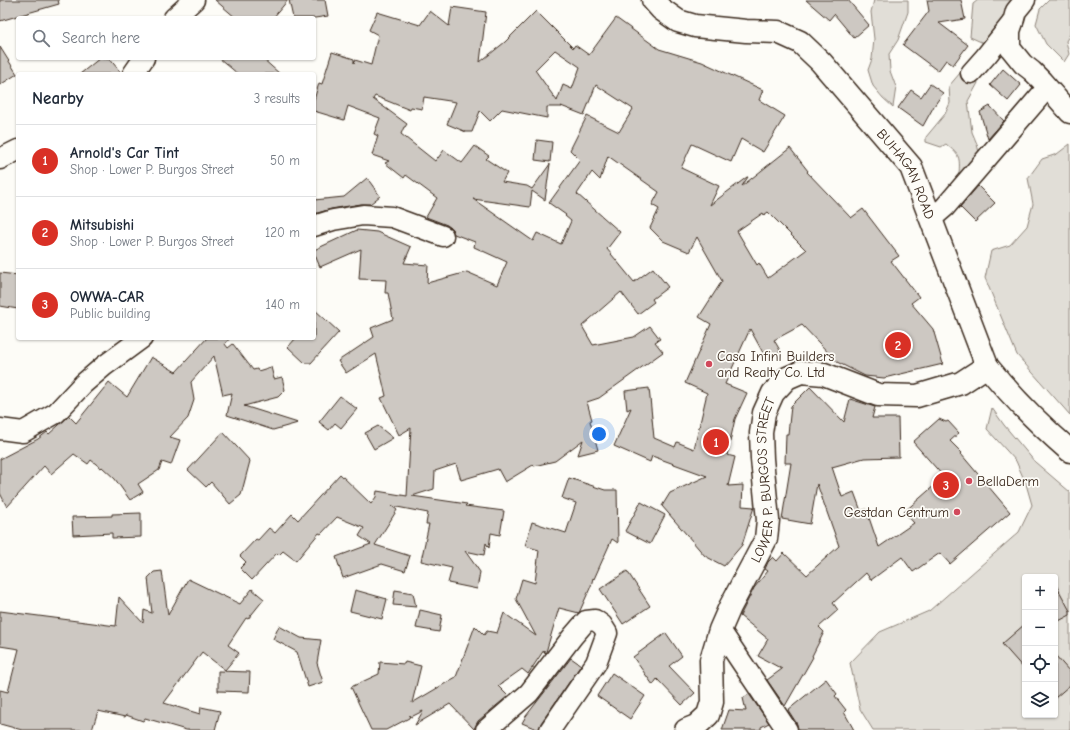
<!DOCTYPE html>
<meta charset="utf-8">
<style>
:root{--surface:#fff;--page:#f6f6f7;--text:#1f2937;--muted:#747a83;--line:#e0e1e3;--accent:#d93025}
body{margin:0;font-family:"Comic Neue",sans-serif;background:var(--page);color:var(--text)}
.controls{position:absolute;right:12px;bottom:12px;display:grid;overflow:hidden;border-radius:4px;box-shadow:0 1px 3px #0004}
.controls button{width:36px;height:36px;display:grid;place-items:center;padding:0;border:0;border-bottom:1px solid var(--line);background:var(--surface);color:var(--text);font:20px sans-serif}
.you{position:absolute;left:599px;top:434px;width:14px;height:14px;margin:-10px;border:3px solid #fff;border-radius:50%;background:#1a73e8;box-shadow:0 0 0 6px #1a73e833}
.badge{display:grid;place-items:center;width:26px;height:26px;border-radius:50%;background:var(--accent);color:#fff;font-size:13px;font-weight:700}
.pin{position:absolute;translate:-50% -50%;border:2px solid #fff;box-shadow:0 1px 4px #0006}
.list{margin:0;padding:0;list-style:none}
h2{display:flex;justify-content:space-between;align-items:center;height:52px;margin:0;padding:0 16px;font-size:17px}
h2 small{font-size:13px;font-weight:400;color:var(--muted)}
.list li{display:grid;grid-template-columns:26px 1fr auto;gap:12px;align-items:center;box-sizing:border-box;height:72px;padding:0 16px;border-top:1px solid var(--line)}
.list b{display:block;font-size:15px;white-space:nowrap}
.list p{margin:0;font-size:13px;white-space:nowrap;color:var(--muted)}
.list em{font-size:13px;font-style:normal;color:var(--muted)}
.icon{flex:none;width:22px;height:22px;fill:none;stroke:currentColor;stroke-width:2;stroke-linecap:round;stroke-linejoin:round}
.map{position:relative;flex:none;width:1070px;height:730px;overflow:hidden}
.search{position:absolute;background:var(--surface);box-shadow:0 1px 3px #0004;left:16px;top:16px;width:300px;height:44px;display:flex;align-items:center;gap:10px;box-sizing:border-box;padding:0 14px;border-radius:4px;color:var(--muted);font-size:15px}
.panel{position:absolute;background:var(--surface);box-shadow:0 1px 3px #0004;left:16px;top:72px;width:300px;height:268px;border-radius:4px}
.map>svg:first-child{display:block}
</style>
<div class="map">
<svg width="1070" height="730" viewBox="0 0 1070 730">
<rect width="100%" height="100%" fill="#fdfcf7"/>
<filter id="ink" filterUnits="userSpaceOnUse"><feTurbulence type="fractalNoise" baseFrequency=".025" numOctaves="2"/><feDisplacementMap in="SourceGraphic" scale="8" xChannelSelector="R" yChannelSelector="G"/><feConvolveMatrix kernelMatrix="1 2 1 2 8 2 1 2 1" color-interpolation-filters="sRGB"/></filter>
<g filter="url(#ink)">
<g fill="#e1ded7" stroke="#8e847a" fill-rule="evenodd">
<polygon points="874,0 908,0 908,12 898,40 889,54 890,71 896,87 893,107 883,98 873,86 868,70 872,59 874,39 871,12"/>
<polygon points="978,0 1019,0 988,45 970,37 973,4"/>
<polygon points="1049,0 1070,0 1070,34 1066,41 1069,54 1064,62 1046,44 1036,24 1040,9"/>
<path d="M974 72 978 83 968 101 972 132 977 144 980 157 964 176 959 175C960 156 960 156 946 144L941 147 926 142V137L945 114 950 103 949 86 960 73Z"/>
<polygon points="1070,144 1070,415 1017,355 985,278 991,251 1010,245 1027,226 1033,204 1028,178 1042,159 1057,154"/>
<path d="M992 408 1004 425 1035 462 1070 492V730H873L860 709 850 663 880 632 929 611 1019 532 1032 505 1026 484 1016 461 987 429ZM1025 577H1055V715H1025Z"/>
</g>
<g fill="#cdc8c2" stroke="#3b2a1e" fill-rule="evenodd">
<polygon points="0,0 58,0 59,4 0,21"/>
<polygon points="215,0 288,0 273,18 236,18"/>
<polygon points="289,0 325,0 328,16 315,18 293,18"/>
<polygon points="806,0 848,0 869,25 854,38 834,14 829,20"/>
<polygon points="927,0 961,0 965,19 939,23 968,45 953,65 946,60 938,71 903,45 929,11"/>
<path d="M452 7 486 12 480 62 505 42 536 11 573 48 575 45 589 55 616 18 659 49 702 62 763 90 759 100 785 116 763 152 741 139 731 162 692 144 681 168 719 186 710 205 747 177H748L742 186 790 148 808 171 807 172 851 218 863 209 899 256 891 261 919 297 911 303 933 329 943 364 884 378 865 376 837 362 802 325 774 340 781 352 767 360 750 329 725 384 747 393 735 419 727 455 735 457 728 486 743 485 742 506 754 507 742 545 724 566 705 556 662 506 670 493 707 476 652 456 650 462 614 446 631 408 627 410 625 391 649 388 654 438 675 447 677 442 694 449 707 393 685 383 711 324 699 317 722 281 697 237 689 252 663 241 650 228 659 209 652 205 659 192 608 156 600 180 592 172 577 194 620 232 607 249 634 282 653 268 668 287 652 299 654 302 638 314 621 292 582 326 593 345 634 337 650 326 660 339 655 342 663 352 599 398 587 402 592 420 590 421 598 450 578 455 583 440 555 461 534 466 533 465 505 482 498 469 461 480 456 464 435 471 434 489 412 496 467 504 465 506 504 511 500 535 491 533 489 548 486 543 484 555 465 551 480 572 477 589 448 583 452 568 421 561 429 524H426L428 513 392 506 397 510 375 545 410 556 405 571 382 564 343 578 336 557 371 544 359 536 364 528 337 517 321 534 319 533 296 561 283 551 279 555 277 553 252 580 240 568 246 562 240 556 256 539 258 540 269 528 275 533 292 514 298 520 340 474 371 504 376 497 377 491 407 496 411 428 399 435 381 398 386 396 376 354 346 373 338 361 374 337 371 328 393 319 388 293H385L386 280 359 279 361 249 320 267 314 253V250L357 230 377 232 411 247 404 263 428 265 427 283 467 272 497 285 507 262 474 247 475 242 454 234 452 229 447 225 426 217 437 198 406 175 404 178 385 163 389 161 372 155 378 136 374 134 380 118 348 106 344 120 314 111V100L319 83 322 84 332 52 354 59V63L355 60 371 65 378 35 369 30 377 12 420 25 430 11 449 26ZM555 50 580 67 572 89 563 85 557 101 535 70ZM596 85 633 109 619 132 587 116 570 150 580 160 549 203 566 215 565 216 571 221 561 244 537 233 533 241 473 199 530 207 532 191 545 200 550 164 532 189 527 186 502 182 507 173 486 159 489 156 475 146 462 163 444 150 438 158V157L435 161 401 134 404 127H405L407 124 373 99 375 96 410 110 411 107 422 109 424 97 456 102 447 124 466 132H472L480 111 490 121 502 109 547 118V107H562L561 106 584 115ZM768 212 806 250 768 278 759 263 757 265 737 231 763 213 764 215Z"/>
<polygon points="0,47 17,74 0,85"/>
<polygon points="100,58 109,58 122,74 80,74"/>
<polygon points="219,58 262,58 280,74 238,74"/>
<polygon points="1003,69 1021,85 1008,101 990,85"/>
<polygon points="930,84 943,93 934,106 923,126 898,108 911,90 921,97"/>
<polygon points="990,106 1004,121 988,139 980,112"/>
<polygon points="537,140 552,142 550,162 535,160"/>
<polygon points="367,178 380,196 370,204 361,204 331,209 314,214 314,200 344,197"/>
<polygon points="978,186 995,203 975,222 960,207"/>
<polygon points="0,273 18,275 18,309 0,306"/>
<polygon points="314,309 339,332 311,363 305,363 288,347 296,338 314,338"/>
<polygon points="207,338 230,338 225,344 228,348 233,344 253,370 257,369 258,371 271,367 274,379 282,377 285,390 278,397 244,406 298,423 273,430 227,415 232,393 223,395 214,356 191,382 194,400 188,418 170,437 180,440 171,465 162,462 159,470 138,484 143,492 130,500 115,479 102,467 101,468 91,460 88,464 74,454 51,474 44,466 7,507 0,493 0,459 38,439 47,432 49,434 69,416 76,423 109,382 127,397 151,357 176,372"/>
<polygon points="810,387 844,422 850,399 875,407 872,418 898,418 899,457 864,458 832,467 842,497 854,492 861,511 866,509 879,547 914,523 904,512 944,477 913,442 939,419 946,422 948,421 959,433 950,441 962,453 961,454 1010,512 950,564 940,553 913,572 902,557 871,580 866,573 833,603 838,610 819,627 824,632 812,656 813,657 785,706 767,680 782,669 758,656 768,639 740,616 754,588 768,571 765,569 768,562 773,557 777,561 784,553 807,575 839,546 817,484 810,524 782,519 791,463 785,463 786,434 788,434 791,406"/>
<polygon points="340,396 357,409 341,428 335,423 329,430 319,422"/>
<polygon points="378,426 393,438 374,449 365,433"/>
<polygon points="223,432 250,461 241,495 230,504 211,482 206,487 188,470"/>
<polygon points="569,478 605,490 617,490 618,543 612,539 594,579 593,578 591,586 579,613 559,608 546,652 545,653 544,650 528,674 522,669 498,686 508,696 478,721 474,729 450,704 415,725 423,711 411,717 410,715 409,718 386,730 371,730 351,687 379,674 380,662 404,664 405,662 421,666 412,703 456,677 475,626 484,635 487,631 497,633 504,613 536,636 516,599 522,579 535,583 539,550 525,546 532,522 566,533 576,503 562,498"/>
<polygon points="641,502 665,515 650,544 625,531"/>
<polygon points="141,513 141,537 112,538 112,533 73,535 72,517 112,516 112,514"/>
<polygon points="162,571 168,615 188,579 240,604 252,589 264,599 248,619 246,618 228,645 239,653 225,670 202,652 164,703 200,714 201,707 220,711 215,730 186,730 145,718 143,721 126,715 125,717 98,711 92,730 22,730 0,724 0,690 8,692 19,649 0,646 0,611 116,626 119,597 143,623 144,610 152,613 148,578 154,572"/>
<polygon points="627,571 650,606 623,624 600,589"/>
<polygon points="1055,583 1070,611 1070,615 1055,623"/>
<polygon points="355,590 387,599 382,619 350,611"/>
<polygon points="395,590 413,593 416,607 393,605"/>
<polygon points="420,610 442,615 439,632 416,628"/>
<polygon points="1025,624 1025,670 1002,644"/>
<polygon points="279,626 301,638 321,640 317,663 323,682 308,687 297,652 273,639"/>
<polygon points="666,633 682,656 669,666 695,693 682,705 657,679 653,685 633,657"/>
<polygon points="1055,655 1070,672 1070,685 1055,698"/>
<polygon points="571,658 581,665 541,723 539,730 522,723 526,716"/>
<polygon points="218,671 250,672 249,692 218,691"/>
<polygon points="612,673 645,696 630,719 597,696"/>
<polygon points="826,679 837,694 835,696 846,710 844,712 854,730 798,730 797,724 788,710"/>
<polygon points="749,694 769,723 761,727 761,730 722,730 729,710 746,711 743,698"/>
</g>
<g fill="none" stroke-linecap="round" stroke-linejoin="round">
<defs>
<g id="street">
<polyline points="1025,0 1016,11 1013,22 1010,31 1010,48 1023,64 1032,71 1042,81 1070,113"/>
<polyline points="174,18 194,0"/>
<polyline points="971,73 986,56 1013,22"/>
<polyline points="133,74 144,58"/>
<polyline points="0,159 18,150"/>
<polyline points="931,219 945,207 1047,88"/>
<polyline points="314,226 333,220 363,215 392,217 443,236"/>
<polyline points="0,429 23,432 56,413 83,384 104,366 142,338"/>
<polyline points="720,630 787,730"/>
<polyline points="486,730 529,693 573,636 586,621 595,620 602,625 607,633 596,663 550,730"/>
</g>
<g id="secondary">
<path id="s1" d="M686 730 696 726 708 715 712 702 711 660 720 630 730 607 755 560 766 539 768 520 762 459 761 433 764 413 773 393 787 378 801 372 824 374 878 395 917 396 961 383 987 366"/>
</g>
<g id="primary">
<path id="s2" d="M653 0 661 9 678 21 695 26 746 31 778 32 800 42 821 62 911 167 987 366C1012 397 1040 425 1070 451"/>
</g>
</defs>
<use href="#street" stroke="#3b2a1e" stroke-width="23"/>
<use href="#secondary" stroke="#3b2a1e" stroke-width="25"/>
<use href="#primary" stroke="#3b2a1e" stroke-width="25"/>
<use href="#street" stroke="#fdfcf7" stroke-width="20"/>
<use href="#secondary" stroke="#fdfcf7" stroke-width="22"/>
<use href="#primary" stroke="#fdfcf7" stroke-width="22"/>
</g>
</g>
<g fill="#d1495b" stroke="#fdfcf7" stroke-width="1.5">
<circle cx="709" cy="364" r="4"/>
<circle cx="969" cy="481" r="4"/>
<circle cx="957" cy="512" r="4"/>
</g>
<g text-anchor="middle" stroke-width="3.5" stroke-linejoin="round" paint-order="stroke">
<g font-size="14" fill="#3b2a1e" stroke="#fdfcf7">
<text dy="5" stroke="none"><textPath href="#s2" startOffset="329">BUHAGAN ROAD</textPath></text>
<text dy="5" stroke="none"><textPath href="#s1" startOffset="275">LOWER P. BURGOS STREET</textPath></text>
</g>
<g font-size="14" fill="#3b2a1e" stroke="#fdfcf7" text-anchor="start">
<text x="717" y="361">Casa Infini Builders<tspan x="717" dy="16">and Realty Co. Ltd</tspan></text>
<text x="977" y="486">BellaDerm</text>
<text x="949" y="517" text-anchor="end">Gestdan Centrum</text>
</g>
</g>
</svg>
<div class="controls">
<button>+</button>
<button>−</button>
<button><svg class="icon" aria-label="locate" viewBox="0 0 24 24"><circle cx="12" cy="12" r="6"/><path d="M12 2v4M12 18v4M2 12h4M18 12h4"/></svg></button>
<button><svg class="icon" aria-label="layers" viewBox="0 0 24 24"><path d="M12 4l9 5-9 5-9-5zM3 14l9 5 9-5"/></svg></button>
</div>
<div class="you"></div>
<div class="pin badge" style="left:716px;top:442px">1</div>
<div class="pin badge" style="left:898px;top:345px">2</div>
<div class="pin badge" style="left:946px;top:485px">3</div>
<div class="search"><svg class="icon" aria-label="search" viewBox="0 0 24 24"><circle cx="10" cy="10" r="6"/><path d="M15 15l6 6"/></svg>Search here</div>
<section class="panel">
<h2>Nearby<small>3 results</small></h2>
<ul class="list">
<li><span class="badge">1</span><div><b>Arnold's Car Tint</b><p>Shop · Lower P. Burgos Street</p></div><em>50 m</em></li>
<li><span class="badge">2</span><div><b>Mitsubishi</b><p>Shop · Lower P. Burgos Street</p></div><em>120 m</em></li>
<li><span class="badge">3</span><div><b>OWWA-CAR</b><p>Public building</p></div><em>140 m</em></li>
</ul>
</section>
</div>
